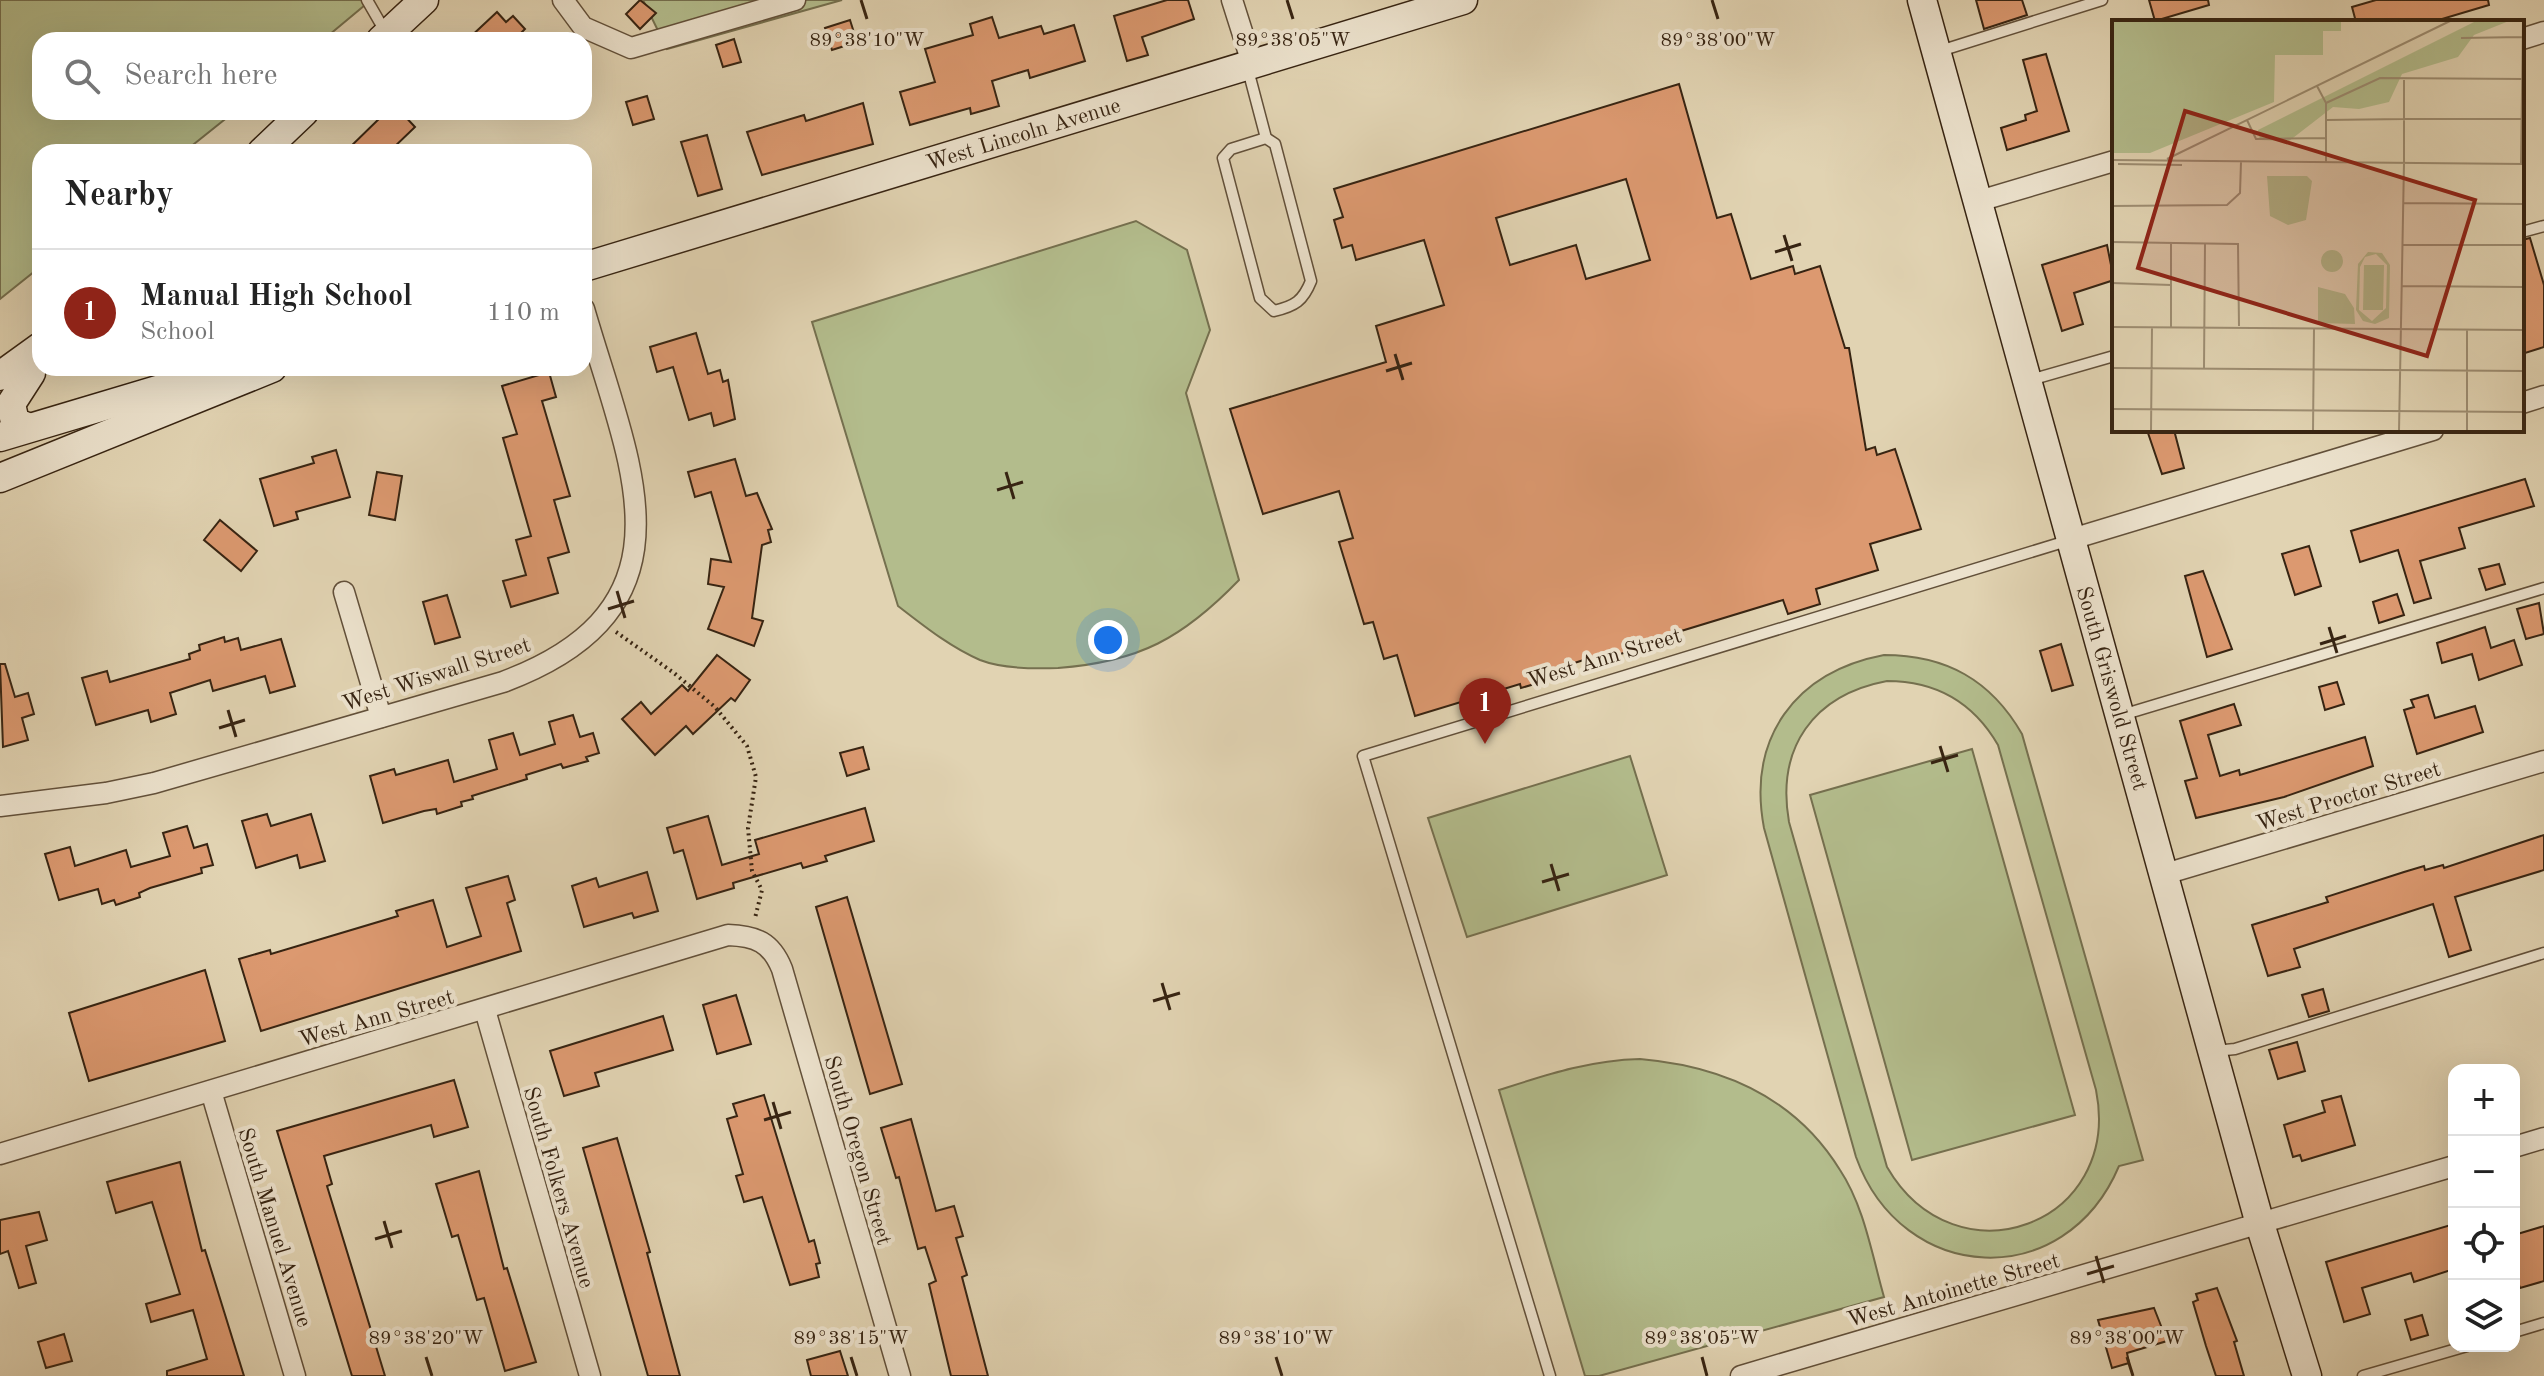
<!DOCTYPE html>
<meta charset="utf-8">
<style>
:root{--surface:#fff;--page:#f6f6f6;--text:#222;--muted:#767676;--line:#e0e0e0;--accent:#8f2418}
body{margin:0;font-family:"Old Standard TT",serif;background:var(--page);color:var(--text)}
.controls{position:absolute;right:24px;bottom:24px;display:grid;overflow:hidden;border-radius:16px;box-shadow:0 8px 32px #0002}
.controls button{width:72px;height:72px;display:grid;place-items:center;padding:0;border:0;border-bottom:2px solid var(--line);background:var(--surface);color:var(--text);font:40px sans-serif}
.you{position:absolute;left:1108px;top:640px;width:28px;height:28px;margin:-20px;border:6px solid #fff;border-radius:50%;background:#1a73e8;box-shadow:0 0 0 12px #1a73e833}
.badge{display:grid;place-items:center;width:52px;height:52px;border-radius:50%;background:var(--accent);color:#fff;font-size:26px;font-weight:700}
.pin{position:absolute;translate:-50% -66px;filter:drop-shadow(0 2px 4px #0008)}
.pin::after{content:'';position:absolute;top:42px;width:28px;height:24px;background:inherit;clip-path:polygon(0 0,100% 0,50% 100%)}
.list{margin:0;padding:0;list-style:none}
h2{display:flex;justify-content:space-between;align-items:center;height:104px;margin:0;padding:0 32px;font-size:34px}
h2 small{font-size:26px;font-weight:400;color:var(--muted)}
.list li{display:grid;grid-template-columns:52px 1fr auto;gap:24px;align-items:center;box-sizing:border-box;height:128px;padding:0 32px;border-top:2px solid var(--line)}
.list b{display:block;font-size:30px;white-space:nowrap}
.list p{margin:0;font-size:26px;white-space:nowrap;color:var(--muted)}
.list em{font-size:26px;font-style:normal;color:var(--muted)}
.icon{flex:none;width:44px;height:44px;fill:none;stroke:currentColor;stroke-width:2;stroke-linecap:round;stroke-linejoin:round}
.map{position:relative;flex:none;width:2544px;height:1376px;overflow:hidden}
.search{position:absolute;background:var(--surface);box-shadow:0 8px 32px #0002;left:32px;top:32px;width:560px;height:88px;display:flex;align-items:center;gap:20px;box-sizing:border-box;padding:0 28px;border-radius:24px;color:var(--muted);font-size:30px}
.panel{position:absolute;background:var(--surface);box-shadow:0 8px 32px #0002;left:32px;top:144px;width:560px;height:232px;border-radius:24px}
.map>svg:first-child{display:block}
</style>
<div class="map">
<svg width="2544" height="1376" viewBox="0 0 2544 1376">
<rect width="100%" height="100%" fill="#e1d3b2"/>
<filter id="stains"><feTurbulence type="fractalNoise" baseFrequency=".0025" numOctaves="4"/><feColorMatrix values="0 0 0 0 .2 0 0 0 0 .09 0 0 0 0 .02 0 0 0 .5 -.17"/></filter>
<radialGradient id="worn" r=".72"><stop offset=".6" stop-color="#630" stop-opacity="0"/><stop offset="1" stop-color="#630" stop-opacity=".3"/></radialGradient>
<g fill="#b3bc8c" stroke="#75704f" stroke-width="2" fill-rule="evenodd">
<polygon points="0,0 371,0 323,40 40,40 40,112 234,112 184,152 40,152 40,267 0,299"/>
<polygon points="643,0 842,0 667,49"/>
<path d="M1136 221 1187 250 1210 330 1186 393 1239 580C1183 638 1139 662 1058 668 1033 669 1003 669 980 660 950 647 924 626 898 606L812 322Z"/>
<path d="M1884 655C1946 655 1991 680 2022 734L2143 1160 2119 1166C2065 1294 1902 1285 1856 1157L1764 828C1747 738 1795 672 1884 655ZM1887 681C1937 681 1973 702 1998 745L2096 1090C2123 1225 1956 1286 1887 1167L1789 822C1776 748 1813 695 1887 681Z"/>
<polygon points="1972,749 2075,1115 1912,1160 1810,795"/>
<polygon points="1630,756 1667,875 1467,937 1428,818"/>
<path d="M1640 1059C1721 1066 1795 1097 1840 1170 1864 1206 1872 1255 1884 1297L1599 1376H1585L1499 1090C1546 1075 1590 1060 1640 1059Z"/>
</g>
<g fill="#dc9970" stroke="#372412" stroke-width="2" fill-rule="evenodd">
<polygon points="640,0 656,13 640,29 626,14"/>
<polygon points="1167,0 1188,0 1194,19 1142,37 1148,55 1127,61 1114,16"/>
<polygon points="1976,0 2022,0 2027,15 1984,29"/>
<polygon points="2149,0 2208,0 2209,5 2155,21"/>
<polygon points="2376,0 2488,0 2489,5 2432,22 2356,22 2352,7"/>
<polygon points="497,12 506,22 513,16 525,29 518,36 523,40 467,40"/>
<polygon points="992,17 999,38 1041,26 1044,34 1074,25 1085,61 1030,78 1028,70 992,81 999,106 971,114 970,108 910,125 900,92 935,82 925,49 973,35 970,24"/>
<polygon points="850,20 857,42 832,50 825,28"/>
<polygon points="734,39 741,62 723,67 716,45"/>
<polygon points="2046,54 2069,131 2007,150 2001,128 2026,120 2025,115 2037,111 2023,60"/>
<path d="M1679 84 1717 218 1731 214 1751 279 1793 266 1795 274 1820 266 1845 348H1849L1866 450 1875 447 1877 455 1895 449 1921 529 1870 544 1878 570 1816 589 1820 604 1788 614 1783 600 1645 642 1646 646 1614 656 1612 651 1546 672 1548 680 1521 688 1520 684 1415 716 1397 655 1384 659 1373 622 1364 624 1339 542 1353 538 1339 491 1263 514 1230 409 1386 362 1376 326 1444 305 1424 240 1356 260 1352 245 1342 248 1334 220 1343 217 1334 189ZM1626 179 1650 260 1586 279 1576 245 1510 265 1496 218Z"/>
<polygon points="647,96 654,119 633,125 626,102"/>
<polygon points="863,103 873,144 762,175 747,132 804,115 806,121"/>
<polygon points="386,112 401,112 415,127 389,152 345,152"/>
<polygon points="707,135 722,189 698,196 681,142"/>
<polygon points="2530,238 2544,285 2544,347 2522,354 2522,240"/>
<polygon points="2107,245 2114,280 2074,293 2083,324 2062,331 2042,265"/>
<polygon points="696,333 708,374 720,370 723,382 728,380 735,419 714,426 711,413 689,420 673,367 657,372 650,347"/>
<polygon points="549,372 556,397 542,401 570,496 554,500 569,552 548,558 558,593 511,607 503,581 526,575 516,540 531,536 503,438 517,434 502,386"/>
<polygon points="2147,430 2174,430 2184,468 2162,474"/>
<polygon points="336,450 350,497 296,512 298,519 274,526 260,479 314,463 312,457"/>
<polygon points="735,459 746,496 757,493 772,529 768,530 771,542 762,545 752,618 763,621 754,646 708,629 724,587 708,584 711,559 731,562 711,492 695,497 688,472"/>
<polygon points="377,472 402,476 395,520 369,515"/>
<polygon points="2525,479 2534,506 2459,528 2465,548 2420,561 2431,598 2414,603 2398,550 2360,562 2351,531"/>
<polygon points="220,520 257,551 241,571 204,540"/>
<polygon points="2309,546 2321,586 2295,595 2282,554"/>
<polygon points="2499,564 2505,584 2486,590 2479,569"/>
<polygon points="2203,571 2232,649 2207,657 2185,576"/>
<polygon points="2397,594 2404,615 2379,623 2373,602"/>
<polygon points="447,595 460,637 435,644 423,602"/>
<polygon points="2539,603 2544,634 2526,639 2517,609"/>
<polygon points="2485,627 2491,648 2514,640 2522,665 2479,680 2472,654 2442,663 2437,643"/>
<polygon points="224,637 225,642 238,638 241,650 281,639 295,686 270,693 265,676 213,691 210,680 170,693 176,714 151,722 148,710 96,725 82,678 107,671 110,682 190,659 189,654 200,650 199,645"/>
<polygon points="2061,644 2073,685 2052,691 2040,651"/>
<polygon points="717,655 750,680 735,701 731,698 693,734 686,726 655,755 622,719 641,702 651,714 682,685 688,691"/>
<polygon points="0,664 5,664 15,697 28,693 34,714 22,718 28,740 3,747"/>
<polygon points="2337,682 2344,704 2325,710 2319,687"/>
<polygon points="2428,695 2435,718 2475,706 2483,732 2417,754 2404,710 2414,707 2411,700"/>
<polygon points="2234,704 2241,725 2208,735 2220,776 2239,770 2240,775 2365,737 2373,766 2284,797 2196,818 2185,781 2197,778 2180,721"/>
<polygon points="573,715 580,737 593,733 599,753 586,757 588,761 563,768 561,764 526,775 527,779 472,796 473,799 461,802 462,806 437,814 436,809 424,811 383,823 370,776 394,769 396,775 448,760 454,782 497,769 489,740 513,733 520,755 555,744 549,722"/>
<polygon points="863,747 869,769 847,776 840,753"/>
<polygon points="865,808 874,841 825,856 827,861 803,868 801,863 733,883 734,888 697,899 683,850 674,853 667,828 708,816 722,865 759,854 755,840"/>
<polygon points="267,814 271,826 311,814 325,861 300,868 297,855 256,868 242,821"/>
<polygon points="187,826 194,848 207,844 213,865 201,868 202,873 150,888 139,893 140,897 116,905 114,900 102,904 98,889 59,900 45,854 70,847 75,866 126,850 131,867 170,856 163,833"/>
<polygon points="2544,835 2544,870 2455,897 2471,950 2449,957 2433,904 2294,949 2300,967 2268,976 2252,925 2328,902 2326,897 2404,872 2424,866 2425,870 2443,865 2444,868"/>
<polygon points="647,872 658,911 634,918 632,913 584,927 572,886 596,878 599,887"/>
<polygon points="508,876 515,900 507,903 521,951 261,1031 239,959 270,950 271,954 398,916 396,911 433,900 447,947 481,936 466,888"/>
<polygon points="847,897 902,1084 870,1094 816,907"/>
<polygon points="205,970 225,1041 89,1081 69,1013"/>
<polygon points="2323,989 2329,1011 2309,1017 2302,995"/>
<polygon points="736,995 751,1044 717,1054 703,1005"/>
<polygon points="663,1016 673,1050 595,1073 599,1086 564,1096 550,1051"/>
<polygon points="2297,1042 2305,1071 2278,1079 2269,1050"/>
<polygon points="454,1080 468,1127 434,1137 431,1125 324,1156 332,1184 327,1186 385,1376 352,1376 277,1131"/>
<polygon points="764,1095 809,1242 814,1240 820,1263 816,1264 819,1277 790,1285 762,1197 744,1202 736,1176 743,1174 727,1119 737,1116 733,1104"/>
<polygon points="2341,1096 2355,1145 2302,1161 2300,1155 2293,1157 2284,1125 2325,1112 2322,1101"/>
<polygon points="911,1119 936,1211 954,1206 963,1236 956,1238 967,1275 962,1277 988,1376 951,1376 929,1284 936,1281 925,1247 918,1249 899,1177 896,1178 881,1128"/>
<polygon points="617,1138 650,1252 647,1253 680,1376 648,1376 583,1148"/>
<polygon points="180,1162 202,1251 205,1250 244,1376 167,1376 167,1371 207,1359 193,1310 151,1322 146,1304 180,1294 152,1202 116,1213 107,1182"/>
<polygon points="479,1171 504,1269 507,1268 536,1362 505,1371 484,1298 477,1300 458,1235 452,1237 436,1184"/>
<polygon points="39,1212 47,1240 26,1246 36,1283 19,1288 8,1251 0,1254 0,1220"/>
<polygon points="2454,1224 2454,1269 2414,1282 2411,1273 2362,1288 2370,1314 2344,1322 2326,1262"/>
<polygon points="2544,1226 2544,1281 2520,1288 2514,1269 2514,1235"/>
<polygon points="2217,1288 2237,1341 2234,1342 2244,1376 2216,1376 2206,1346 2193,1302 2198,1300 2196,1294"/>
<polygon points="2154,1308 2167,1341 2127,1353 2129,1363 2112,1368 2098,1320"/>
<polygon points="2422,1315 2428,1335 2411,1340 2405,1320"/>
<polygon points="64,1334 72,1361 46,1368 38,1342"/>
<polygon points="840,1351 848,1376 811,1376 807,1360"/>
</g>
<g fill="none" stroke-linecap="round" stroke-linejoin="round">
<defs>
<g id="lane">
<polyline points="367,0 386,33"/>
<polyline points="1940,51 2102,0"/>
<path d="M1247 66 1266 138 1275 144 1311 281C1303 301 1295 306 1274 311L1260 298 1223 158 1231 149 1266 138"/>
<polyline points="2522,232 2544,226"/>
<polyline points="2030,380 2114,356"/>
<polyline points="2122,715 2544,588"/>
<polyline points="2215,1051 2235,1049 2544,953"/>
<polyline points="2514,1332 2544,1323"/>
<polyline points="1550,1376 1363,756 2070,540"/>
<polyline points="2363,1376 2467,1346"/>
</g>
<g id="street">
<polyline points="563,0 583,27 631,48 795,0"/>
<polyline points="1232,0 1252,63"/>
<polyline points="2522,39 2544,32"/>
<polyline points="1979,201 2114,161"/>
<polyline points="2522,403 2544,396"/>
<polyline points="2072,539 2433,430"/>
<polyline points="344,592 381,717"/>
<path d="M0 806 106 793 154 783 503 682C704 607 629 465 584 309"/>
<polyline points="2165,874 2544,761"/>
<polyline points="485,1010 590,1376"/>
<polyline points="211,1091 295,1376"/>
<polyline points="2514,1147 2544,1138"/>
<path d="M0 1154 728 935C756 936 771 942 782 969L900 1376"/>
<polyline points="1741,1376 2454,1166"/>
</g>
<g id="secondary">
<polyline points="1922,0 2260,1224 2307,1376"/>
<polyline points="381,40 424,0"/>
<polyline points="262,152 304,112"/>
<polyline points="584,267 1463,0"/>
<polyline points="0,376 40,347"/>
<polyline points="27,427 15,422 11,404 31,373"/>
<polyline points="0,437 231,368"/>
<polyline points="0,478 272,368"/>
</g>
</defs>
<use href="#lane" stroke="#62503a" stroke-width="13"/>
<use href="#street" stroke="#62503a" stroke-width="23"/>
<use href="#secondary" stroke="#372412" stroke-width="31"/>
<polyline stroke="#372412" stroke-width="4" stroke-dasharray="2 4" stroke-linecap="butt" points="616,632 674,673 715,707 747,746 756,777 748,828 752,871 762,890 755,918"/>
<use href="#lane" stroke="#ece2cd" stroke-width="10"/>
<use href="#street" stroke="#ece2cd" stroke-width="20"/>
<use href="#secondary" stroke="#ece2cd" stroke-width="28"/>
</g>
<path fill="none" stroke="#372412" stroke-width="3" d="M861 0 867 19M1287 0 1293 19M1712 0 1718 19M1784 235 1792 261M1775 252 1801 244M1395 354 1403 380M1386 371 1412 363M1006 472 1014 499M997 490 1023 482M617 591 625 618M608 609 634 601M2329 627 2337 653M2320 644 2346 636M228 710 236 737M219 728 245 720M1940 746 1948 772M1931 763 1958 755M1551 864 1559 891M1542 882 1569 874M1162 983 1170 1010M1153 1001 1180 993M773 1102 781 1129M764 1120 791 1112M384 1221 392 1248M375 1239 402 1231M2096 1256 2104 1283M2087 1274 2114 1266M426 1357 432 1376M851 1357 857 1376M1276 1357 1282 1376M1702 1357 1707 1376M2127 1357 2133 1376"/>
<g text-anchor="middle" stroke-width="8" stroke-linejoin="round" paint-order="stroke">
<g font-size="22" fill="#372412" stroke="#ece2cd">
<text transform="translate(1023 133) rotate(-17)" y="8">West Lincoln Avenue</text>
<text transform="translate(1604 657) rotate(-17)" y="8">West Ann Street</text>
<text transform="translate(436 673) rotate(-18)" y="8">West Wiswall Street</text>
<text transform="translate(2113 688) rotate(74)" y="8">South Griswold Street</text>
<text transform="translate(2348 795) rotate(-17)" y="8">West Proctor Street</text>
<text transform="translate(376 1017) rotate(-16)" y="8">West Ann Street</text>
<text transform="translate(859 1150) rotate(74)" y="8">South Oregon Street</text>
<text transform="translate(560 1187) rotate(74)" y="8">South Folkers Avenue</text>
<text transform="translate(276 1227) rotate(73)" y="8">South Manuel Avenue</text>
<text transform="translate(1953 1289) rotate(-16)" y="8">West Antoinette Street</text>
</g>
</g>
<g transform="translate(2112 20)">
<rect width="412" height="412" fill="#e1d3b2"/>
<path d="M0 1H229V11H211V35H163L162 82 38 133H0ZM364 1H397L362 15 346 37 290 54 277 82 247 89 221 87 177 121 148 120 146 110ZM155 156H195L200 161 194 200 176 205 158 196ZM209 241a11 11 0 1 1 22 0a11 11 0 1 1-22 0ZM256 232 270 233 278 245 277 298 263 304 251 301 244 290 246 244ZM264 234 275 245 274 288 260 301 247 290 248 247 253 237ZM252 245H272L271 290H251ZM206 267 233 274 242 288 243 304 206 303Z" fill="#b3bc8c" fill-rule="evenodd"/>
<path fill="none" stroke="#9d8d72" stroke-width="2" d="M349 18 410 17M205 66 214 83V142M214 83 268 58 412 59M135 100 144 119 214 118M214 100 292 99V60M55 139 338 1M0 140 412 144M292 143V99H412M6 144 70 145M409 144 411 1M291 183 412 184M0 186 115 185 128 173 129 142M0 222 126 224 127 306M290 225H412M0 263 59 265M290 266 412 267M0 307 412 310M59 307V223M355 309V411M0 348 412 351M92 348 93 223M0 389 412 392M39 411 40 307M201 411 202 308M287 411 292 143"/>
<path fill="#8f2418" fill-opacity="0.15" stroke="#8f2418" stroke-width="4" d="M73 91 363 180 315 336 26 248Z"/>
<rect width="412" height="412" fill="none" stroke="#372412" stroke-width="4"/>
</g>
<g font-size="20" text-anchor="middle" fill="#372412" stroke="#ece2cd" stroke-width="8" stroke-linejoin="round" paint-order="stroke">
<text x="867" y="46">89°38'10"W</text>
<text x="1293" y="46">89°38'05"W</text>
<text x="1718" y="46">89°38'00"W</text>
<text x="426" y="1344">89°38'20"W</text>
<text x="851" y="1344">89°38'15"W</text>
<text x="1276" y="1344">89°38'10"W</text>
<text x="1702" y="1344">89°38'05"W</text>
<text x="2127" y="1344">89°38'00"W</text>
</g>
<rect width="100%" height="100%" filter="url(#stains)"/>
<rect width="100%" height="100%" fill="url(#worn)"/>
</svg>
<div class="controls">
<button>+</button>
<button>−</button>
<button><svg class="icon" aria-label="locate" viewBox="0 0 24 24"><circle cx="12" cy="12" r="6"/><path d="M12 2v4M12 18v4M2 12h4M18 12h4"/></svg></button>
<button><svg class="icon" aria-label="layers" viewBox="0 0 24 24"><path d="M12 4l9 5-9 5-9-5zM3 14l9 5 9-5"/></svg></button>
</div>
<div class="you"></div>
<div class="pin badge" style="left:1485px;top:744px">1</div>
<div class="search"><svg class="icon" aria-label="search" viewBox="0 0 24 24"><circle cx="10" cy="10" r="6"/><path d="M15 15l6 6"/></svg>Search here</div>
<section class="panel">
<h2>Nearby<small></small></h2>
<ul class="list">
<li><span class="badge">1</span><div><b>Manual High School</b><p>School</p></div><em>110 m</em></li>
</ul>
</section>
</div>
